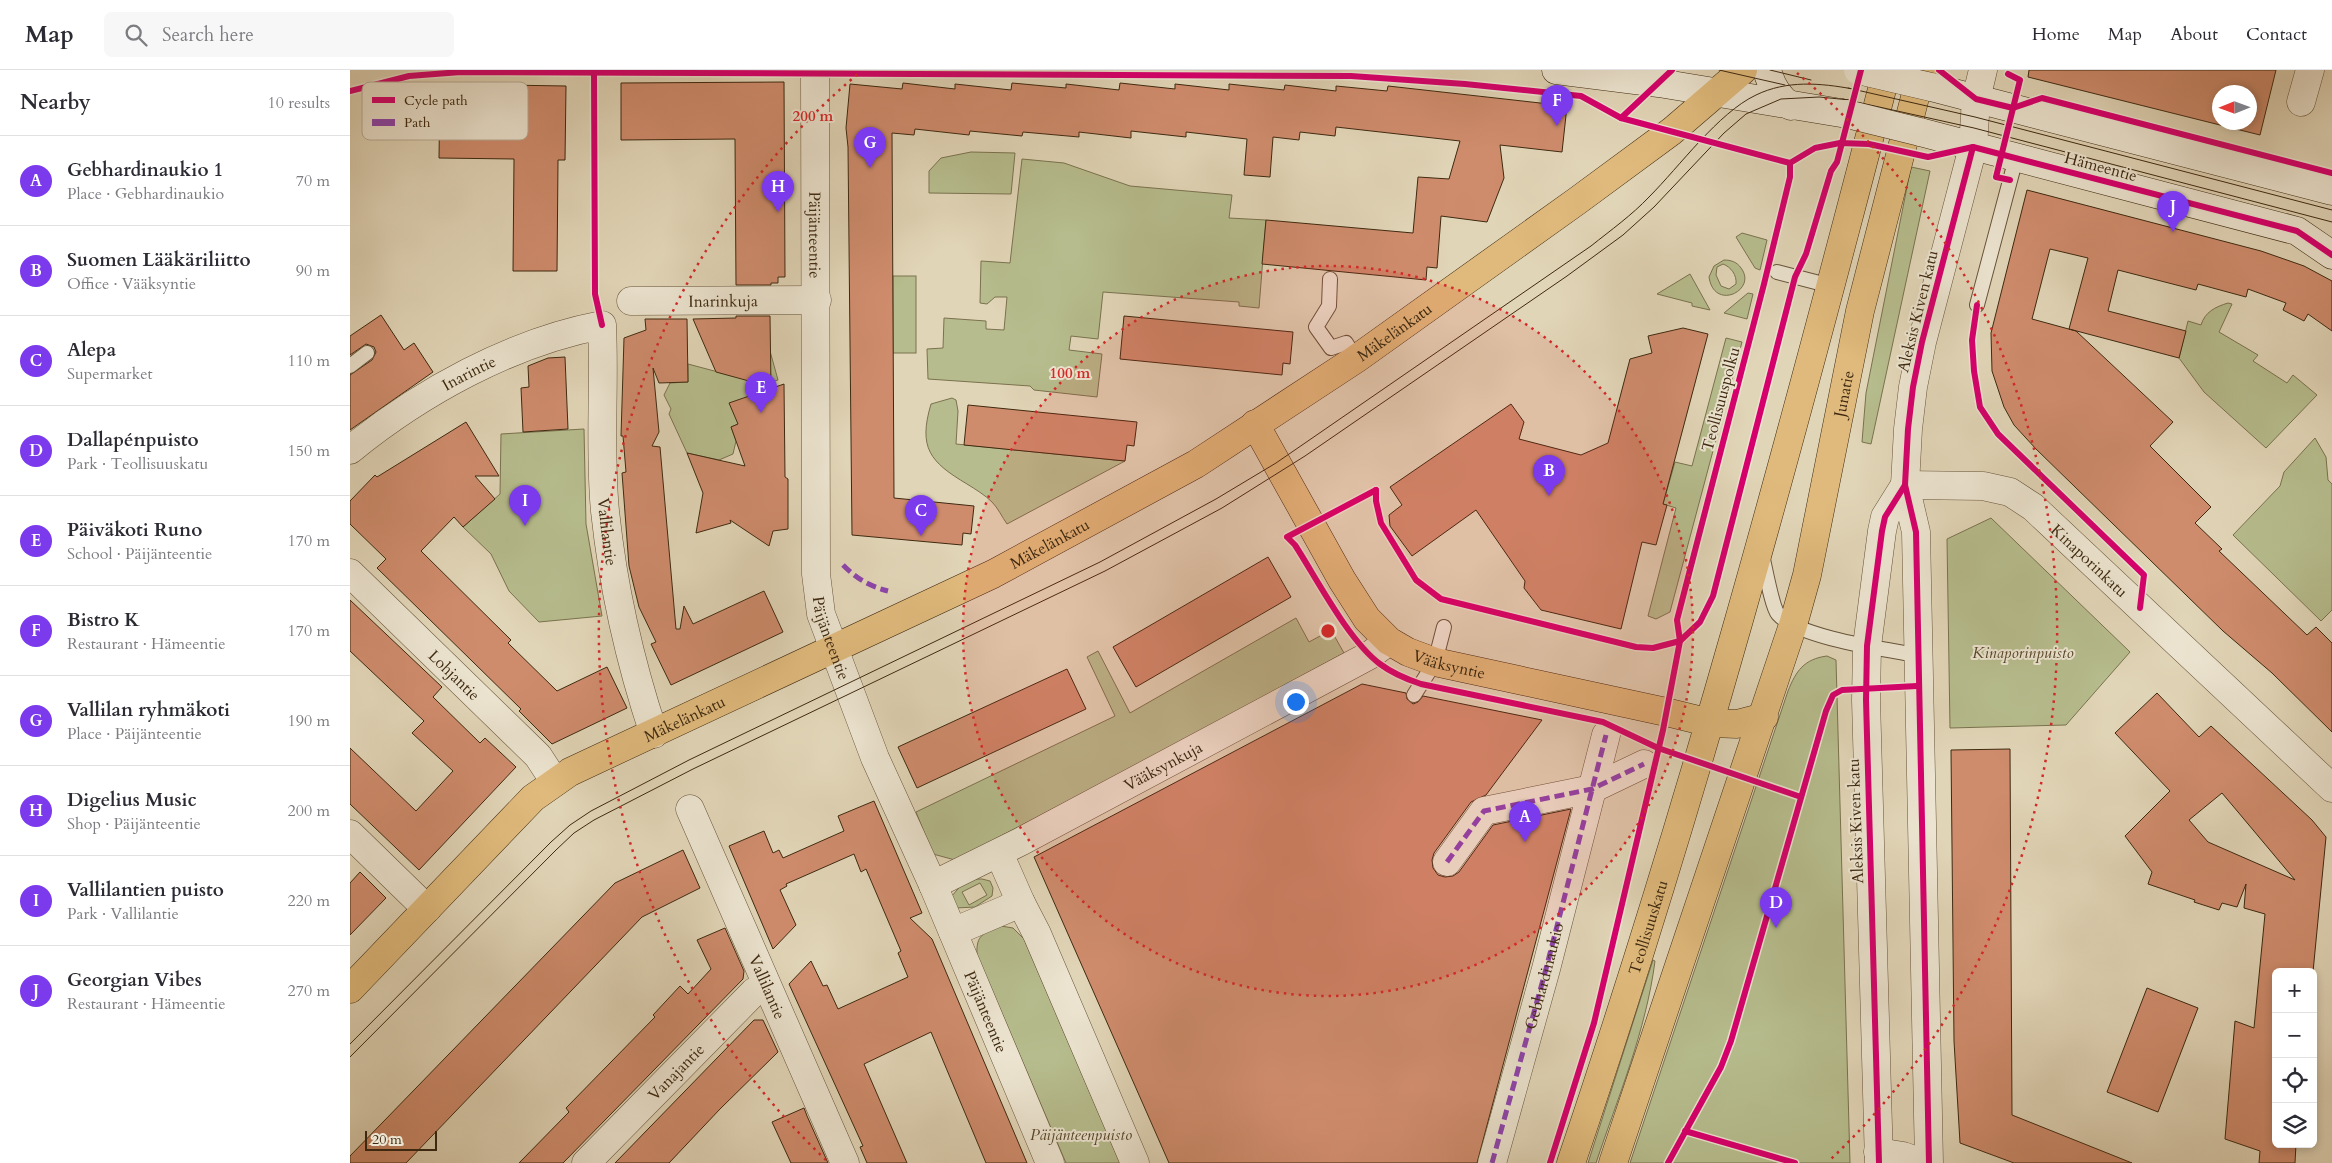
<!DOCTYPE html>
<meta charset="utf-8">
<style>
:root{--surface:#fff;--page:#f7f7f7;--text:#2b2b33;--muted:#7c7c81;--line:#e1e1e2;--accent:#7c3aed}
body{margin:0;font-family:Cardo,serif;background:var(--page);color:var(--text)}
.controls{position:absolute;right:15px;bottom:15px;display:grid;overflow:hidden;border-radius:8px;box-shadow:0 2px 8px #0003}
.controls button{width:45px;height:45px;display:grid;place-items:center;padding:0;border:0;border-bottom:1px solid var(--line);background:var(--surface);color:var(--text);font:25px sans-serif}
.compass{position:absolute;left:1862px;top:15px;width:45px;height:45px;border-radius:50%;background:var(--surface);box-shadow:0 2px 8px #0003;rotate:269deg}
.scale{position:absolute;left:15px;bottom:12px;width:72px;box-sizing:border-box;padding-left:5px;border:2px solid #3e2910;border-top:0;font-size:14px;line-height:18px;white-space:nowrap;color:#3e2910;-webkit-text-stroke:4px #ece4d0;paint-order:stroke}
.you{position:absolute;left:945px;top:631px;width:18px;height:18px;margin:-12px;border:4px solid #fff;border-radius:50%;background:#1a73e8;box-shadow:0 0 0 8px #1a73e833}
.badge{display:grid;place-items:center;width:32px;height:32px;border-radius:50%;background:var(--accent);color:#fff;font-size:16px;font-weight:700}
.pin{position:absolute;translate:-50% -41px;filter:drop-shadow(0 1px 2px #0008)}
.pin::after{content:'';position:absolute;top:26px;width:18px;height:15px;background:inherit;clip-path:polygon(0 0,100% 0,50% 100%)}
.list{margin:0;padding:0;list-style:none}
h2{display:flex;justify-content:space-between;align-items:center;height:65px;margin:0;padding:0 20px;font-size:21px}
h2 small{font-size:16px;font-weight:400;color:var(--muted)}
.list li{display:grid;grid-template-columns:32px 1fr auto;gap:15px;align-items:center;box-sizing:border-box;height:90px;padding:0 20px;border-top:1px solid var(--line)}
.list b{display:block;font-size:19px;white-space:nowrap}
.list p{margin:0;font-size:16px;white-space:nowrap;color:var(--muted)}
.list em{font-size:16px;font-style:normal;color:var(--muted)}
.icon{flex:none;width:28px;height:28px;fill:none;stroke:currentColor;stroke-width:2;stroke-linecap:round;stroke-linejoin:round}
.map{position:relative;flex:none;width:1982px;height:1093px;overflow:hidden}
header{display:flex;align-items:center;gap:30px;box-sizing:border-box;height:70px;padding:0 25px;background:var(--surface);border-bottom:1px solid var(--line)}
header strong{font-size:24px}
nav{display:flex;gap:28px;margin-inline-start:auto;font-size:18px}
.search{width:350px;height:45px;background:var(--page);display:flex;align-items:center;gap:12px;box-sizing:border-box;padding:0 18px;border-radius:8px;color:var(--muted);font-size:19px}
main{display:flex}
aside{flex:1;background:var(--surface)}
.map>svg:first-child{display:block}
</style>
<header>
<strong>Map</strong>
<div class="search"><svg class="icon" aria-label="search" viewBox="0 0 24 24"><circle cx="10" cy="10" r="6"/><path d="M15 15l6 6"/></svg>Search here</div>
<nav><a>Home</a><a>Map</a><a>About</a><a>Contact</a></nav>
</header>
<main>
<aside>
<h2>Nearby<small>10 results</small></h2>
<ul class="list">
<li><span class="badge">A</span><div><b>Gebhardinaukio 1</b><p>Place · Gebhardinaukio</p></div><em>70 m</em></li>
<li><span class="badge">B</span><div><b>Suomen Lääkäriliitto</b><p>Office · Vääksyntie</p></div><em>90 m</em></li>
<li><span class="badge">C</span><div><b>Alepa</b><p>Supermarket</p></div><em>110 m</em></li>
<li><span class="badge">D</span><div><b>Dallapénpuisto</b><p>Park · Teollisuuskatu</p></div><em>150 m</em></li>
<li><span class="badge">E</span><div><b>Päiväkoti Runo</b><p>School · Päijänteentie</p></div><em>170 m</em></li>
<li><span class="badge">F</span><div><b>Bistro K</b><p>Restaurant · Hämeentie</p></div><em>170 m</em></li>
<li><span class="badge">G</span><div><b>Vallilan ryhmäkoti</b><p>Place · Päijänteentie</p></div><em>190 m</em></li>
<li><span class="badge">H</span><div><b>Digelius Music</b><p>Shop · Päijänteentie</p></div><em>200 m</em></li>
<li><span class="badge">I</span><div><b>Vallilantien puisto</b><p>Park · Vallilantie</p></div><em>220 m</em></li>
<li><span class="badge">J</span><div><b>Georgian Vibes</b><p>Restaurant · Hämeentie</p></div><em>270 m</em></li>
</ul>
</aside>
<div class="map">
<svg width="1982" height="1093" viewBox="0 0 1982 1093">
<rect width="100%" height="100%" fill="#e1d5b7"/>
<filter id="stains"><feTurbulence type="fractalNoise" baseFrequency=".004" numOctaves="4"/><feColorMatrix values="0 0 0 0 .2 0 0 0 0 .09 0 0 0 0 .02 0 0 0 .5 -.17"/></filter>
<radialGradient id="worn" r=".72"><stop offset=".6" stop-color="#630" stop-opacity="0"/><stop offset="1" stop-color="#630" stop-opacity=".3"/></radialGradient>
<g fill="#b6bc8d" stroke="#7a724e" fill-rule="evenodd">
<polygon points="621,82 665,83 661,124 579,123 579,101 591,88"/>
<polygon points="672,89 714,93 780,116 882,125 879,148 916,150 909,238 889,236 889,232 753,222 748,269 721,266 719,280 752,284 747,327 684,320 680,316 578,309 577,279 593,278 594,248 636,251 636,259 654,260 657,227 645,227 637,234 630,233 631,191 660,193"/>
<polygon points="1561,97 1580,101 1521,374 1512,372 1516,323"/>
<polygon points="1392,163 1417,170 1410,200 1405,198 1386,167"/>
<path d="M1374 190C1381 190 1387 192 1391 198 1408 220 1364 242 1359 207L1364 196ZM1373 194C1381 197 1387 205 1386 214L1379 219 1371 216 1366 205 1367 197Z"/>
<polygon points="1340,204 1360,240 1342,236 1342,233 1307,224"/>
<rect x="543" y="206" width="23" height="77"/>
<polygon points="1398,223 1403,224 1397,249 1374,243"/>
<path d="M1878 233 1882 234 1869 262 1908 285 1903 291 1937 313 1943 305 1967 325 1916 378 1854 322 1829 288 1838 251 1851 255C1855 242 1865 237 1878 233Z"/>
<polygon points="1376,268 1392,272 1320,542 1306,549 1298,546 1326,438 1313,434 1325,392 1342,396"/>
<polygon points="420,281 428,310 417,313 420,319 388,354 381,357 386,371 383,384 369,390 337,383 319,344 321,339 314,325 320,313 338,312 338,294 383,306"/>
<path d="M602 328 606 330 608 341 606 374 775 391 657 454C652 447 648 438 642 432 635 425 625 419 617 414 580 392 568 378 581 334Z"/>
<polygon points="234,359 236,454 252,546 189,552 159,521 141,484 113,457 150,424 151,364"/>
<polygon points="1965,368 1976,387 1978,410 1982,414 1982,540 1971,551 1883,465 1930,416 1934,402"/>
<polygon points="1641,448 1780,582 1716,655 1600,658 1597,469"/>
<polygon points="946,548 959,572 981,560 994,583 792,692 605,790 583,784 566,742 765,646 737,587 748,581 780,643"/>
<path d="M1477 586 1486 590 1500 1093H1280L1438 621C1446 601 1454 589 1477 586Z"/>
<path d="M623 809H632L640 811 643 818 642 826 625 837 606 838 601 827 613 813ZM630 813 637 825 619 835 612 822Z"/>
<path d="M651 856 663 858 674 869 770 1093H716L627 885C626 864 633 864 651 856Z"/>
<path d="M1303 890 1305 891C1296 961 1268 1027 1246 1093H1238Z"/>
</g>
<g fill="#cf8c6d" stroke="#3e2910" fill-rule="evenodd">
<path d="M1679 0H1926L1910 65 1678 7ZM1870 22H1900V52H1870Z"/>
<polygon points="434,12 435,207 428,207 428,213 421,213 421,215 386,215 385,69 271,70 271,13"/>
<polygon points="553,13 605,19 605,14 661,20 662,13 716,18 716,14 769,20 770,13 825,19 825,14 879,20 879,14 934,20 935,15 986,21 986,16 1037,21 1038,16 1217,36 1212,82 1150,75 1154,108 1137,152 1091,146 1087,198 1077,197 1076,210 912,194 916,150 1063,163 1068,107 1099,109 1110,71 986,57 985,66 950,62 949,70 923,67 920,107 894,105 897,69 836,62 836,67 781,61 781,68 729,62 729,67 673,62 672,66 620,61 619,65 565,59 564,65 542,63 544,428 624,436 621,464 613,463 612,475 502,465 498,77 496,58 500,14 552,19"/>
<polygon points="90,14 216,16 215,90 208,90 207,201 163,201 164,89 89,88"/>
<polygon points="1677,120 1911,181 1954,196 1982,211 1982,261 1958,244 1954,251 1933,240 1936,233 1898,219 1896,227 1848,214 1846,220 1768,200 1758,241 1836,261 1829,288 1719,259 1738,188 1700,179 1682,249 1726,261 1823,352 1800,376 1861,437 1845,453 1872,479 1869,481 1957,565 1966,557 1982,573 1982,662 1922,603 1873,561 1686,379 1664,355 1654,337 1642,301 1641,263"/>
<polygon points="31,245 54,280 64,273 83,302 0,360 0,305 22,290 26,282 24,277 16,274 0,285 0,266"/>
<polygon points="386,246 420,246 421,317 366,302 343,249 386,248"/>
<polygon points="774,246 943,262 940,294 933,293 932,305 770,289"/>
<polygon points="295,249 337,249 338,312 309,313 303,298 309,362 302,376 310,377 326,559 330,559 334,536 343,554 414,521 433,562 321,615 301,574 306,572 289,537 279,496 272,403 276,402 273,366 271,366 274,268 296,260"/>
<polygon points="1333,258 1358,264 1313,434 1317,435 1306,475 1292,472 1271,559 1191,540 1174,518 1175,511 1126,440 1062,486 1040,456 1039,445 1052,435 1040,417 1161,334 1174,352 1169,369 1231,385 1258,373 1280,289 1302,283 1298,266"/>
<polygon points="215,287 218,359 173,362 171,318 179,317 178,296 198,288"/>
<polygon points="434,314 435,407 438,409 438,459 423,461 419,476 380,450 381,453 346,463 353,423 337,383 395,396 381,357 388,354 379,333"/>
<polygon points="618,335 787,352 784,376 777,375 775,391 614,375"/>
<polygon points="116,352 149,406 125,406 145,429 113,457 104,447 71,481 161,570 158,573 207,621 257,597 277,638 202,674 169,641 171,639 27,498 36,489 0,454 0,431 25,405 27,407"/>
<polygon points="918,487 941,527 786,617 763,577"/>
<polygon points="0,530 92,617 83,627 130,673 135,668 166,697 69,800 0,734 0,678 66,741 103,701 62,663 74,651 0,581"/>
<polygon points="717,599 736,639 567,718 548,677"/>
<polygon points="1012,614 1056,623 1057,629 1063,634 1068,632 1073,626 1192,650 1136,725 1121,732 1084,783 1082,790 1083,798 1088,805 1095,807 1103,806 1109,802 1143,755 1221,739 1127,1093 819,1093 684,787"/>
<path d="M1807 623 1849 667 1861 656 1962 750 1976 767 1963 902H1926V1074H1946L1945 1093H1909L1910 1081 1875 1069 1885 951 1904 958 1915 844 1894 838 1896 814 1887 837 1872 833 1869 840 1844 832 1845 830 1798 814 1802 802 1775 766 1820 721 1765 663ZM1872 723 1888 742 1945 810 1858 772 1839 750Z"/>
<polygon points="1660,679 1662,1045 1782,1093 1664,1093 1610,1073 1604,971 1601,680"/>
<polygon points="524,731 572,843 560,848 582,869 677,1093 636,1093 581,962 514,994 557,1093 517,1093 510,1077 513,1076 439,914 461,891 473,916 477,915 488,939 558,907 548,883 551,881 516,799 511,802 504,784 436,814 437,816 430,820 446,855 423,879 379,776 414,761 423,783 429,780 433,788 494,761 488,746"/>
<polygon points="333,780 350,818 292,847 56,1093 0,1093 0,1086 265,813"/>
<polygon points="10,802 36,828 0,865 0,813"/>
<polygon points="375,858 394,901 393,909 213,1093 169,1093 219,1042 216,1038 305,947 303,945 330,916 338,924 361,899 347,870"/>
<polygon points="1797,918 1848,938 1808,1042 1757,1022"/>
<polygon points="404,950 413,950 428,982 370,1039 319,1093 265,1093"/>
<polygon points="454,1038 457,1046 478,1093 441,1093 422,1052"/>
</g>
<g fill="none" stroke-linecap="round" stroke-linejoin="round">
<defs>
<g id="lane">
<polyline points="1427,202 1481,216"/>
<polyline points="980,209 979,236 966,257 981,278 996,273 1006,289"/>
<polyline points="1627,235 1666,88"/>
<polyline points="0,296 17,283"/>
<path d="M1412 485C1415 497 1422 537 1428 544 1449 568 1534 579 1567 585"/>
<polyline points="1064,625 1085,592 1094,557"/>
</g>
<g id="street">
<path id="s1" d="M465 0 466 504 471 544 525 688 583 815 700 1093"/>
<polyline points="1951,32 1960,0"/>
<path id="s2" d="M281 231 467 230"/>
<path id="s3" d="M0 380C71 322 162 272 252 255 255 317 249 379 255 441 263 517 280 592 304 664"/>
<path id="s4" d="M1555 415 1633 416 1660 422 1683 437 1982 718"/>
<path id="s5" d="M0 503 188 686 205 712"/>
<path id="s6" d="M340 739 495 1093"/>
<polyline points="0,764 77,839"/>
<polyline points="649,783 671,833 687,864 785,1093"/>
<polyline points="1097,792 1134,741 1242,719 1294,694"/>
<path id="s7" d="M583 815 672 771 1020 585 1039 571"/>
<polyline points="603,862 671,833"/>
<polyline points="1528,1082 1553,1086 1572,1093"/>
<path id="s8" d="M236 1093 404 922 416 914"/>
<path id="s9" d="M1142 1093 1196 899 1256 665"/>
<polyline points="1529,1093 1516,630 1517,576 1532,461 1535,447 1555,415"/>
<polyline points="1579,1093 1566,462 1555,415 1558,359 1563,317 1572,272 1623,77 1626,29 1633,0"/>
</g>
<g id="secondary">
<polyline points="1206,0 1309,13 1497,44"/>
<path d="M1417 0C1421 15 1428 28 1441 36"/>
<polyline points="1581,17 1982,121"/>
<polyline points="1570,62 1947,161 1982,185"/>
</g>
<g id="primary">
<path id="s10" d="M905 354 992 510 1017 549 1039 571 1058 582 1085 592 1316 642 1361 653 1387 654 1414 647"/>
<path id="s11" d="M0 919 183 728 220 702 643 504 846 394 1006 289 1227 131 1322 61 1393 0"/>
<path id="s12" d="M1221 1093C1343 734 1442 367 1537 0"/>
<path id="s13" d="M1263 1093 1443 555 1457 505 1510 241 1572 0"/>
</g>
</defs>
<use href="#lane" stroke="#67543a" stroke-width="16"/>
<use href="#street" stroke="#67543a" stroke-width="29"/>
<use href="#secondary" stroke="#3e2910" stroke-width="29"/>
<use href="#primary" stroke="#3e2910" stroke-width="29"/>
<use href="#lane" stroke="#ece4d0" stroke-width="14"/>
<use href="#street" stroke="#ece4d0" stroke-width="28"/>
<use href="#secondary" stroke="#ece4d0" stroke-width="28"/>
<use href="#primary" stroke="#e0ba7c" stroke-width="28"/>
<g stroke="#3e2910" stroke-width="1">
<polyline points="1369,0 1435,15"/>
<polyline points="1420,0 1461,10"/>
<polyline points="1498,18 1625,47 1982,140"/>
<polyline points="1493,29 1624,58 1982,152"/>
<path d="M0 974 201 772 220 755 241 741 339 690 750 492 866 429 926 393 1241 176C1261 160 1282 145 1299 127 1330 96 1368 43 1406 25 1437 10 1470 13 1503 19"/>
<polyline points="0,987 206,780 224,763 244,750 343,699 755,501 872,438 955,386 1217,206 1273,165 1304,137 1374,63 1396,44 1431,29 1469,27 1500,30"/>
</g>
<defs>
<g id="secondary-bridge">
<polyline points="1508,0 1581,17"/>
<polyline points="1497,44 1570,62"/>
</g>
</defs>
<use href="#secondary-bridge" stroke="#3e2910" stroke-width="29" stroke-linecap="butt"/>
<use href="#secondary-bridge" stroke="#ece4d0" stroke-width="28"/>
<g stroke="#8e44ad" stroke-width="5" stroke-dasharray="10 5" stroke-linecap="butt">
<path d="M493 495C507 509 519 516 538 521"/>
<polyline points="1097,792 1134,741 1242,719 1294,694"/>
<polyline points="1142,1093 1196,899 1256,665"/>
</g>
<defs>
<g id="cycleway">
<polyline points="1589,0 1626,29 1663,38 1692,28 1982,103"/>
<polyline points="244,2 245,224 252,255"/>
<polyline points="1658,4 1670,10 1646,107 1660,110"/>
<polyline points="0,21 59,6 111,2 1001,6 1115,14 1231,26 1271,48 1440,93"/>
<polyline points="1271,48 1322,0"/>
<polyline points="1440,93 1465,78 1490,73 1519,74 1578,87 1623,77 1947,161 1982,185"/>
<polyline points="1627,235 1622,270 1624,301 1630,337 1648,364 1794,505 1790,538"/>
<polyline points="1026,420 1026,431 1031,453 1066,510 1091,529 1286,577 1303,578 1330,571 1327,550 1414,214 1440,107 1440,93"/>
<path d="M1026 420 937 467 945 475C967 509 998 570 1030 594 1042 603 1056 609 1071 614L1253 652 1308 678 1451 727"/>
<polyline points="1335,1061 1445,1093"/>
<polyline points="1200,1093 1244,953 1313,660 1330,571 1350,552 1363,526 1445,207 1456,184 1481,101 1487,92 1511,0"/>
<polyline points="1318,1093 1371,997 1381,971 1476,641 1483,625 1492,620 1567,616"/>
<polyline points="1529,1093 1516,630 1517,576 1532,461 1535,447 1555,415"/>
<polyline points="1579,1093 1566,462 1555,415 1558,359 1563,317 1572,272 1623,77"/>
</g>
</defs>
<use href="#cycleway" stroke="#ece4d0" stroke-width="9"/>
<use href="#cycleway" stroke="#d6006c" stroke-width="6"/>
</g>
<circle cx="978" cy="561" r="365" fill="#d62828" fill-opacity=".12"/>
<g fill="none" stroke="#d62828" stroke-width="2.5" stroke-dasharray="2.5 5">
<circle cx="978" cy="561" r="365"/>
<path d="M476 1090A729 729 0 0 1 509 3M1447 3A729 729 0 0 1 1480 1090"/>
</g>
<g text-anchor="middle" stroke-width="4" stroke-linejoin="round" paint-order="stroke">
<g font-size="16" fill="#3e2910" stroke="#ece4d0">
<text transform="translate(1751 96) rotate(15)" y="6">Hämeentie</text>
<text dy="6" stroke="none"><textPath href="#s1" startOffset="165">Päijänteentie</textPath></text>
<text dy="6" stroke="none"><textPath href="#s2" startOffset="92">Inarinkuja</textPath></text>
<text transform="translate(1567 241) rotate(-76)" y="6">Aleksis Kiven katu</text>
<text dy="6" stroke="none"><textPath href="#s11" startOffset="1246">Mäkelänkatu</textPath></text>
<text dy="6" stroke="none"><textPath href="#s3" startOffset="142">Inarintie</textPath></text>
<text dy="6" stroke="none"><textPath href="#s13" startOffset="804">Junatie</textPath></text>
<text transform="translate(1370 329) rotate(-75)" y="6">Teollisuuspolku</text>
<text dy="6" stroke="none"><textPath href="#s3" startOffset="491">Vallilantie</textPath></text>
<text dy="6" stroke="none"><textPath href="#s11" startOffset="841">Mäkelänkatu</textPath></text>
<text dy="6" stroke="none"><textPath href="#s4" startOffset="211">Kinaporinkatu</textPath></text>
<text dy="6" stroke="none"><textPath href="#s1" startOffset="570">Päijänteentie</textPath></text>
<text dy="6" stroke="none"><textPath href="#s10" startOffset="321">Vääksyntie</textPath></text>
<text dy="6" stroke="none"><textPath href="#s5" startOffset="146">Lohjantie</textPath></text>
<text dy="6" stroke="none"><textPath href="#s11" startOffset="436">Mäkelänkatu</textPath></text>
<text dy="6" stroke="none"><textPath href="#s7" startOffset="259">Vääksynkuja</textPath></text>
<text transform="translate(1505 751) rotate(-92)" y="6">Aleksis Kiven katu</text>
<text dy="6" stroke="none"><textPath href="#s12" startOffset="248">Teollisuuskatu</textPath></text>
<text dy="6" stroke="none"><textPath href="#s9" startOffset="194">Gebhardinaukio</textPath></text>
<text dy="6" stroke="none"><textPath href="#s6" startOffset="194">Vallilantie</textPath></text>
<text dy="6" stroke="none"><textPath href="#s1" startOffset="975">Päijänteentie</textPath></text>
<text dy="6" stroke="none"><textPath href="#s8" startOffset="128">Vanajantie</textPath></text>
</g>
<g font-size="16" font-style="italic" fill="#564629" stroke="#ece4d0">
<text x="1673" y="588">Kinaporinpuisto</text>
<text x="731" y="1070">Päijänteenpuisto</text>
</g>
</g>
<rect x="12" y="12" width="166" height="58" rx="8" fill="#ece4d0" stroke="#b8ac96" stroke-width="1"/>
<rect x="22" y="27" width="23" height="6" fill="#d6006c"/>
<rect x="22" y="49" width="23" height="7" fill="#8e44ad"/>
<g font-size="14" fill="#3e2910">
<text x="54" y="35">Cycle path</text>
<text x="54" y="57">Path</text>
</g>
<circle cx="978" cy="561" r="8" fill="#d62828" stroke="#ece4d0" stroke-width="2.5"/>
<g font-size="15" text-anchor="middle" font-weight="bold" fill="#d62828" stroke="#ece4d0" stroke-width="4" stroke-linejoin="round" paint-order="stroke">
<text x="463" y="51">200 m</text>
<text x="720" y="308">100 m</text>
</g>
<rect width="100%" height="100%" filter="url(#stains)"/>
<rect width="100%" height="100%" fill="url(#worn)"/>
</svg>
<div class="controls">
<button>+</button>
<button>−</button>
<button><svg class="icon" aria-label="locate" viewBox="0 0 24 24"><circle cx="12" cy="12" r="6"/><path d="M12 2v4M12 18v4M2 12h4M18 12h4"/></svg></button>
<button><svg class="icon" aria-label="layers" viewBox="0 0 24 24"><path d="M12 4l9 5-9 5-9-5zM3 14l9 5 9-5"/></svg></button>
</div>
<svg class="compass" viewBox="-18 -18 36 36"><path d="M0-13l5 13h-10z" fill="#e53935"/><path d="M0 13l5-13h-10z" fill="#7c7c81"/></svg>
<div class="scale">20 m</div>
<div class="you"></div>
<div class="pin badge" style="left:1175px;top:772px">A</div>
<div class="pin badge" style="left:1199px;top:426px">B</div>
<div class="pin badge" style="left:571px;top:466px">C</div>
<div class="pin badge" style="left:1426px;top:858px">D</div>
<div class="pin badge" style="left:411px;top:343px">E</div>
<div class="pin badge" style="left:1207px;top:56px">F</div>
<div class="pin badge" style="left:520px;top:98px">G</div>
<div class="pin badge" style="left:428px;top:142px">H</div>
<div class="pin badge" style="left:175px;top:456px">I</div>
<div class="pin badge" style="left:1823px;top:162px">J</div>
</div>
</main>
